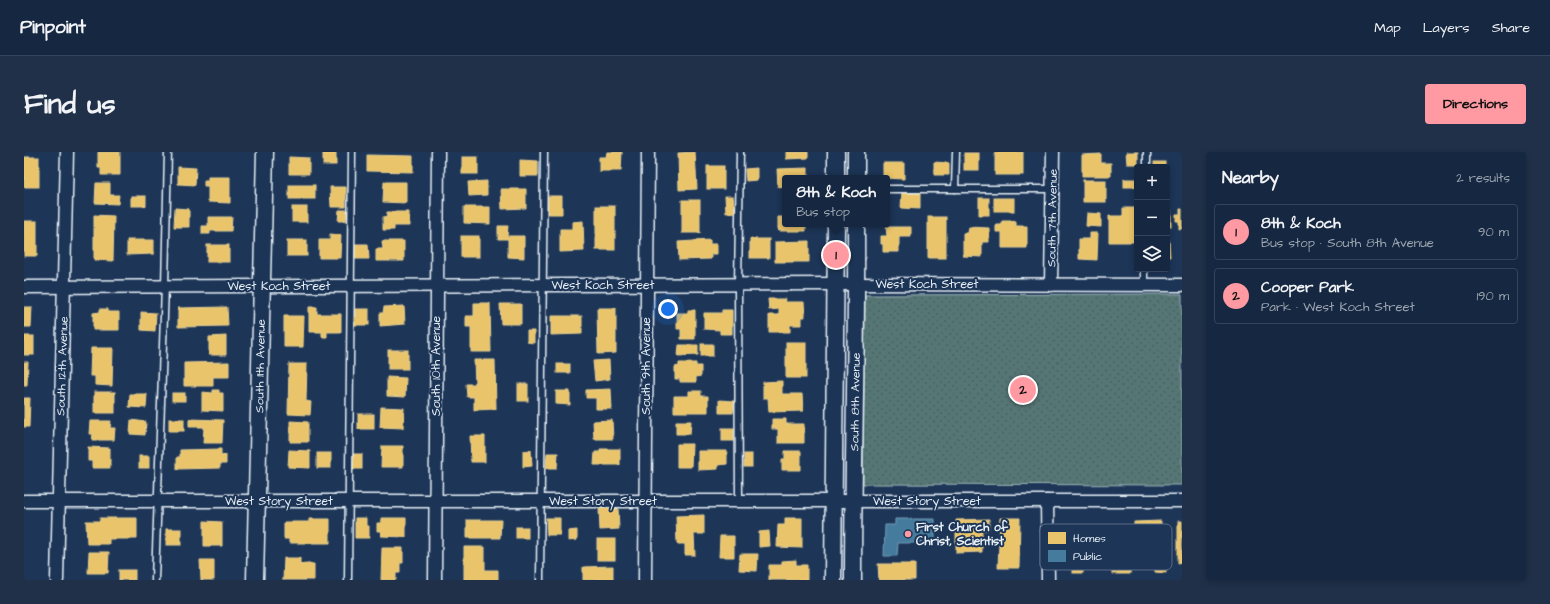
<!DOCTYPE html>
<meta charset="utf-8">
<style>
:root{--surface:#162841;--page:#1f3048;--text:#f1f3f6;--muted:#9ea6b1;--line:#35445a;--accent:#ff9aa2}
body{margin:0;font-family:"Architects Daughter",sans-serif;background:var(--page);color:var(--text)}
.controls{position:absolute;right:12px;top:12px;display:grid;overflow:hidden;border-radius:4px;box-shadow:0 2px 6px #0003}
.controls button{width:36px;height:36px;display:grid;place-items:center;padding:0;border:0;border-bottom:1px solid var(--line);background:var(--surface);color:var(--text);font:20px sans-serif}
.you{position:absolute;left:644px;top:157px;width:14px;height:14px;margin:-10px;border:3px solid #fff;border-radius:50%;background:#1a73e8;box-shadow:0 0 0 6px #1a73e833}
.badge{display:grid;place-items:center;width:26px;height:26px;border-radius:50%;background:var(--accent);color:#111;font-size:13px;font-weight:700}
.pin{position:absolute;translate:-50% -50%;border:2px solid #fff;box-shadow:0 1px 4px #0006}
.popup{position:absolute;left:758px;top:23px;width:108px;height:52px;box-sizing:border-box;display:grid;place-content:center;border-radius:4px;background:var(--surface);filter:drop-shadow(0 1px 3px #0005);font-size:13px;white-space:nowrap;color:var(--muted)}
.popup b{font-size:15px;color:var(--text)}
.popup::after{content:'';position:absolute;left:50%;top:100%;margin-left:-8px;border:8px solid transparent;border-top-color:var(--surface)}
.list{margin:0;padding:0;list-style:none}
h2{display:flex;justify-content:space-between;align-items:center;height:52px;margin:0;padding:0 16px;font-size:17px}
h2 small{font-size:13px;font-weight:400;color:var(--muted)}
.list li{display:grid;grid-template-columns:26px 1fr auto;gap:12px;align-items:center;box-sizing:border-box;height:56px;margin:0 8px 8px;padding:0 8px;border:1px solid var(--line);border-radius:4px}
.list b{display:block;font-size:15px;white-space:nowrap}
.list p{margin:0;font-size:13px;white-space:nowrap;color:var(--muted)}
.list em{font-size:13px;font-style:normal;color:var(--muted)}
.icon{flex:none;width:22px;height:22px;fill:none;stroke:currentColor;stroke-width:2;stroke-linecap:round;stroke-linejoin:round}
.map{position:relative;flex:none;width:1158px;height:428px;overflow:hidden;border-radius:4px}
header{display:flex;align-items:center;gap:24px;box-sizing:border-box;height:56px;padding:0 20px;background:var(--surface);border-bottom:1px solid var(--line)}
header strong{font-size:19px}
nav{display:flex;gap:22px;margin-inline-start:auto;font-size:14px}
.intro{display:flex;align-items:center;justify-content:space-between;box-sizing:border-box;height:96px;padding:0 24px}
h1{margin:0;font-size:28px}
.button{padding:10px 18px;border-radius:4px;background:var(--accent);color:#111;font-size:14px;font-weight:700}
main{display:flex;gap:24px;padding:0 24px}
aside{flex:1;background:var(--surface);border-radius:4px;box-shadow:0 2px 6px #0003}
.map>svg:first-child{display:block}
</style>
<header>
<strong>Pinpoint</strong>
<nav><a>Map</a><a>Layers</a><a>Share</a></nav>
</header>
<div class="intro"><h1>Find us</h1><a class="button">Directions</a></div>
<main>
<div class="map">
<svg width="1158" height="428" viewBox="0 0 1158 428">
<defs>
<pattern id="park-dots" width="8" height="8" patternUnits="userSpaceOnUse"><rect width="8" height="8" fill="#547675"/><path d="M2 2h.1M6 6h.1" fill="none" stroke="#4d5f60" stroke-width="1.8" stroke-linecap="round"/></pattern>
</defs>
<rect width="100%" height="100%" fill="#1d3557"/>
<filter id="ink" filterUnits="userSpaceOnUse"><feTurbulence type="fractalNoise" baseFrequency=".025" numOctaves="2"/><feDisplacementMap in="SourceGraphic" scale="8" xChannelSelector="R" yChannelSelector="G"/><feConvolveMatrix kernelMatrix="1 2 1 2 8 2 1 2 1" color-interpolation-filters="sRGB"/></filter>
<g filter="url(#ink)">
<polygon fill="url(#park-dots)" stroke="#9eb4b6" points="1158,142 1158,333 839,332 841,143"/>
<g fill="#e9c46a" stroke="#e9d295">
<polygon points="74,0 96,0 96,23 77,23 77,16 74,16"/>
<polygon points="583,0 598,0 597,19 575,19 575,5 582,5"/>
<polygon points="671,0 673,37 655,38 654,1"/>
<polygon points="762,0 784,0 784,6 762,7"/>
<rect x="971" y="0" width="28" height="23"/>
<polygon points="1102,0 1114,0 1114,12 1103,12"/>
<rect x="299" y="1" width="13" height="12"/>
<rect x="940" y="1" width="15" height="17"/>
<polygon points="1077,2 1077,11 1087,11 1087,24 1058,24 1058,3"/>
<polygon points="343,3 389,4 389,20 343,19"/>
<rect x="0" y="5" width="15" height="30"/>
<polygon points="265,5 285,6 285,22 265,22"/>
<rect x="438" y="5" width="16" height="17"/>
<polygon points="496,8 514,9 514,24 496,24"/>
<polygon points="910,10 925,11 925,23 910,23"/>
<rect x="1130" y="10" width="11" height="5"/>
<polygon points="859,11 880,11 880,27 859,26"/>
<rect x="683" y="14" width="17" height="23"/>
<polygon points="154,15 172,16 171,33 154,32"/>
<polygon points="733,16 733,28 722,29 721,17"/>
<polygon points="784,16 784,26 761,26 761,34 754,35 753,17"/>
<polygon points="184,25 206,25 206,51 184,50 184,34 180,34 180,28 184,28"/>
<rect x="1100" y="27" width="13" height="8"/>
<rect x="1059" y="28" width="23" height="22"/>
<polygon points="463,29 463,43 445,44 444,30"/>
<polygon points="360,30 382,30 382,51 359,50"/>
<polygon points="72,31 86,31 86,43 95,43 94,52 71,51"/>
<rect x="265" y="33" width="26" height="14"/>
<polygon points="306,35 322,35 322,55 307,55"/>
<polygon points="477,37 502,37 502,56 478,57"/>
<polygon points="878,39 896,40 896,57 877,56"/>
<rect x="107" y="44" width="15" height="10"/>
<polygon points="522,44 538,44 538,62 523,62"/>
<polygon points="701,44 709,44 711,60 702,61"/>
<rect x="955" y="46" width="10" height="17"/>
<rect x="970" y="46" width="20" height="13"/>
<rect x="658" y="48" width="18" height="33"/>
<rect x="572" y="54" width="19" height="44"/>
<rect x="268" y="55" width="15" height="15"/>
<polygon points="440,55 466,55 466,72 440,71"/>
<polygon points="151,56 165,57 165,75 150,75"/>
<polygon points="1099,56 1113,56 1113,90 1085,90 1085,64 1099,64"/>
<polygon points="1156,57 1158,57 1158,76 1155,77 1155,69 1152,69 1152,62 1156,62"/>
<polygon points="315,58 323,58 322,69 314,69"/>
<rect x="1143" y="58" width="4" height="16"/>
<polygon points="363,60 385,60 385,74 370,74 370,78 359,78 359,65 363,64"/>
<polygon points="1063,61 1077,62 1077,75 1062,74"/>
<polygon points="70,63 90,64 89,109 70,108"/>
<polygon points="184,65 208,65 207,79 186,79 186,82 178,82 178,74 184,74"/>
<polygon points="754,65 761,65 761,72 782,72 782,79 754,79"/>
<rect x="904" y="65" width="18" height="41"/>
<rect x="0" y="69" width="13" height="35"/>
<polygon points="559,69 560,99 536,100 536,77 548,77 548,70"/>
<polygon points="978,69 992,69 992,74 1003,74 1003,96 978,96 978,80 972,80 972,73 978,73"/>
<polygon points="474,74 484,74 483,84 500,84 500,106 484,105 484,87 474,87"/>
<polygon points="862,75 887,75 887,85 875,85 875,100 859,100 859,92 857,92 857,84 863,84"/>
<polygon points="945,75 965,76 965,90 958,90 958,105 939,104 939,81 944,81"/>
<polygon points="1066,81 1074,81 1073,108 1055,107 1055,87 1066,87"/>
<polygon points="306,82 317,83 316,106 295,106 295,88 306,88"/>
<rect x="437" y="84" width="18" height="21"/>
<rect x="726" y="87" width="19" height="19"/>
<polygon points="1143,87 1145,87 1146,105 1143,105"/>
<polygon points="103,88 130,88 130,102 103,103"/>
<rect x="263" y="88" width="20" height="16"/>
<polygon points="686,88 686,92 693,92 693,102 687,102 687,107 655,108 654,90"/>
<polygon points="358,89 380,89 380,109 352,109 352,97 359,97"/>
<polygon points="785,89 785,110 751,110 751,90"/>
<polygon points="330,92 344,92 345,107 330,107"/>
<rect x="183" y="93" width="22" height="17"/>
<polygon points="744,147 761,147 761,150 780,150 781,165 777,165 777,173 766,173 766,180 745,180 745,163 755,163 755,157 745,158"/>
<polygon points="450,151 466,151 467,200 447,200 447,175 442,175 442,164 450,164"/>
<polygon points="476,152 497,152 497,172 477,172"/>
<polygon points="380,154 381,172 356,174 356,161 359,161 360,155"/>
<polygon points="0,155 8,155 7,175 0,175"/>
<polygon points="203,155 204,174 154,175 154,156"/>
<polygon points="285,155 293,155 293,162 317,162 317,180 303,180 303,185 298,185 298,180 285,180"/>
<polygon points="573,156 592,156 592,201 574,202"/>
<polygon points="76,157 84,157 84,160 95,160 95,178 69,178 69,161 76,160"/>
<rect x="330" y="157" width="15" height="16"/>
<polygon points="664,158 671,158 671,187 657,187 657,177 653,177 653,161 664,161"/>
<polygon points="698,158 708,158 708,182 696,182 696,178 680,177 680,161 698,161"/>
<polygon points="117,160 132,161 131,179 117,178"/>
<polygon points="260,164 280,164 279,195 260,195"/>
<polygon points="527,164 558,164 558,182 527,183"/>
<polygon points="503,179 510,179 510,191 503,190"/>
<rect x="0" y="184" width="10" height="19"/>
<polygon points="202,184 202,203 185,203 185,185"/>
<rect x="762" y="190" width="20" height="36"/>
<rect x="677" y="192" width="12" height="12"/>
<polygon points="655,193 674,193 674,203 654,204"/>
<polygon points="67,196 89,196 88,234 71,233 71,224 66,224"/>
<rect x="364" y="198" width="20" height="19"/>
<polygon points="450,208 471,208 472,257 450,258 450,245 443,245 442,232 451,232"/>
<polygon points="585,208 586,227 571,229 569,209"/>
<polygon points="0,210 4,210 3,233 0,233"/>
<polygon points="205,210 205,225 189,225 189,234 160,234 160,211"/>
<polygon points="655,211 672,211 672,214 677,214 677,224 672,225 672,230 656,230 656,227 651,227 651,215 655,214"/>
<polygon points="265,212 283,212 282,249 287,250 286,263 264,262"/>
<rect x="533" y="212" width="13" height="9"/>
<polygon points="363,225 382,226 381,245 363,244"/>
<polygon points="758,229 758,242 778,242 779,259 745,260 744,246 739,246 739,230"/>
<rect x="494" y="232" width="10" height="17"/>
<polygon points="587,237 588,257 572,257 572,246 562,246 562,238"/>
<polygon points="189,238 195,238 195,241 199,241 199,259 178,258 178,240 189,241"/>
<polygon points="532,239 546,239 546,253 532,252"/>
<polygon points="665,239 677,239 677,244 684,244 684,260 650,260 650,244 665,244"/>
<rect x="70" y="240" width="21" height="21"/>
<rect x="148" y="241" width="13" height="8"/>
<polygon points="106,242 123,242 122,256 105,255"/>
<polygon points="0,246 6,246 5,275 0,275"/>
<polygon points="695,248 710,249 709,261 695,261"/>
<polygon points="357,255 380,256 379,276 356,275"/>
<rect x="334" y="262" width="16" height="15"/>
<rect x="145" y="267" width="15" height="12"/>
<polygon points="165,267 199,268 198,291 179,291 180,275 165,275"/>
<polygon points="748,267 762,267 762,272 780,272 780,291 754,291 754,277 748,277"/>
<polygon points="107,268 122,270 121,283 106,282"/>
<polygon points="588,268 589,287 570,287 569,269"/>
<polygon points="66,269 87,269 86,276 91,276 90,288 68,288 69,282 65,282"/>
<polygon points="266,269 284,270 284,290 266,290"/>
<polygon points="652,269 667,269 666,282 652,282"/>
<rect x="698" y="276" width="12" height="13"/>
<polygon points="446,284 461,284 461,310 447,310"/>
<polygon points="653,292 668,292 667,315 653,315"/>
<polygon points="358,294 379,294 379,315 357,315"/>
<polygon points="64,295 86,296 86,316 68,316 68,309 64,309"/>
<polygon points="197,297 197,304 202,303 202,312 196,312 196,316 153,317 153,305 156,305 156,298"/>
<polygon points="576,297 596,297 596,313 570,313 571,300 576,300"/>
<polygon points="265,298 286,299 286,316 264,315"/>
<polygon points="507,298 508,314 499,315 499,299"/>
<polygon points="674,299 703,299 703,312 694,313 694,317 674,318"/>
<polygon points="761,299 777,299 777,318 758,318 758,307 761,307"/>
<rect x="293" y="301" width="14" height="15"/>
<polygon points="523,301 534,301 533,316 522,316"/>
<rect x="329" y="302" width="9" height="15"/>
<rect x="720" y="302" width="8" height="13"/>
<rect x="115" y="304" width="10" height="12"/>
<polygon points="594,356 595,377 576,378 575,357"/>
<polygon points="680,363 680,382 670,382 671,403 661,403 661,392 653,392 652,364"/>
<polygon points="76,366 113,366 113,387 85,387 85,392 63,392 62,369 76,369"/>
<polygon points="331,366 342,366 342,374 345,374 345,386 331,386"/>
<polygon points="357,366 382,366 382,385 357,384 357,379 353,379 353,371 357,371"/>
<polygon points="522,366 536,366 536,383 523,383"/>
<polygon points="761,366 778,366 778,396 753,395 754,373 761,373"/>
<polygon points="976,366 996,366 995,416 974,416"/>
<polygon points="285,367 306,367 306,391 265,391 265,387 260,387 260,370 285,370"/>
<polygon points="965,367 965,378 958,378 958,400 932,401 932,368"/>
<polygon points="443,368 477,368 476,386 443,386"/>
<polygon points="180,369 198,370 198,394 180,394"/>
<polygon points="1137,369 1137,389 1110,389 1110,370"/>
<polygon points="1154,369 1158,369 1158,410 1154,411"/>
<rect x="492" y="375" width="12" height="11"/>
<rect x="142" y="377" width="15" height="16"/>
<polygon points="553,378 553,388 544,389 544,379"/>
<polygon points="1078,378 1085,378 1085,381 1099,381 1099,400 1062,400 1062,383 1078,383"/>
<polygon points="745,379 746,394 735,395 735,380"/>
<polygon points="696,384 710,384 710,405 695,405"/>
<rect x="573" y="387" width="18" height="21"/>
<rect x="1049" y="394" width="10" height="27"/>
<polygon points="440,395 461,395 461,418 474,418 474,428 440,428"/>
<polygon points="358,396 379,396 379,411 376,411 376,421 372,421 372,428 357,428"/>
<polygon points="65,400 85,400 84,421 64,421"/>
<polygon points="716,402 734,402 733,419 715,418"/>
<polygon points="260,406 276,406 276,412 290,412 290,428 259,428"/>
<polygon points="1088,406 1107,407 1106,422 1088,422"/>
<polygon points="176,408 190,408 190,428 177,428"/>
<polygon points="772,408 772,413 783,413 783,428 745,428 745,413 758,413 758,409"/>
<polygon points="1131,408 1142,409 1142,421 1131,420"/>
<polygon points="854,412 891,412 891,428 855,428"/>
<polygon points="589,414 589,428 559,428 559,415"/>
<rect x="95" y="418" width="16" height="10"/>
</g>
<polygon fill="#457b9d" stroke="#769eb8" points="871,367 911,367 911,391 874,391 873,404 860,404 861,373 871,373"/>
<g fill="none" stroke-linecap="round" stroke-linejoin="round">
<defs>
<g id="lane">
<polyline points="1123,15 1123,0"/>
<polyline points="863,37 1028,37"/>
<polyline points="931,37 932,0"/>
<polyline points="1120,133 1120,117"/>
<polyline points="715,349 714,133 716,0"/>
<polyline points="131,428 141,134 144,0"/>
<polyline points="324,428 328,0"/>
<polyline points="516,428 520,0"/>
</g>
<g id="street">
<polyline points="1027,133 1029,0"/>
<polyline points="0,135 812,132 1158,133"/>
<polyline points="0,349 1158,349"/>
<polyline points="1023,349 1024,428"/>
<polyline points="33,428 43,0"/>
<polyline points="411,428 414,0"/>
<polyline points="621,428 624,0"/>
</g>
<g id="secondary">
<polyline points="812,26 812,0"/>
<polyline points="832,26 832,0"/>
<polyline points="231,428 241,0"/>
<polyline points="809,428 812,72"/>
<path d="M829 428C829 309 833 191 832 72"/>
</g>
</defs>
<use href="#lane" stroke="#e8f1f8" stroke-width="9"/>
<use href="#street" stroke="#e8f1f8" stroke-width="15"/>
<use href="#secondary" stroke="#e8f1f8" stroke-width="19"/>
<use href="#lane" stroke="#1d3557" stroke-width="6"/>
<use href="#street" stroke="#1d3557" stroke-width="12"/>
<use href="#secondary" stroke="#1d3557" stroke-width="16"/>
</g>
</g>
<circle fill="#ff9aa2" stroke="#1d3557" stroke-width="1.5" cx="884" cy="382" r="4"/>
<g text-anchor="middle" stroke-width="4" stroke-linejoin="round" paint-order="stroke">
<g font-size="12" fill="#e8f1f8" stroke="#1d3557">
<text transform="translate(1028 66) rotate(-89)" y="4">South 7th Avenue</text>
<text x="903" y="136">West Koch Street</text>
<text x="579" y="137">West Koch Street</text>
<text x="255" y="138">West Koch Street</text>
<text transform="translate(38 214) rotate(-88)" y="4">South 12th Avenue</text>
<text transform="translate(236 214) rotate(-89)" y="4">South 11th Avenue</text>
<text transform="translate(412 214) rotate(-90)" y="4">South 10th Avenue</text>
<text transform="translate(622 214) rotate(-90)" y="4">South 9th Avenue</text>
<text transform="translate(831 250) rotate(-89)" y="4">South 8th Avenue</text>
<text x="255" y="353">West Story Street</text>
<text x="579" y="353">West Story Street</text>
<text x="903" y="353">West Story Street</text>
</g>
<g font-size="12" font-weight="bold" fill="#e8f1f8" stroke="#1d3557" text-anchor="start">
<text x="892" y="379">First Church of<tspan x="892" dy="14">Christ, Scientist</tspan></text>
</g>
</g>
<rect x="1016" y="372" width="132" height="46" rx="6" fill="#1d3557" stroke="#5a6d87" stroke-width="1"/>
<rect x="1024" y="380" width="18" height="12" fill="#e9c46a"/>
<rect x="1024" y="398" width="18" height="12" fill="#457b9d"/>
<g font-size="11" fill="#e8f1f8">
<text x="1049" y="390">Homes</text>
<text x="1049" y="408">Public</text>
</g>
</svg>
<div class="controls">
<button>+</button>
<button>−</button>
<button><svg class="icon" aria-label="layers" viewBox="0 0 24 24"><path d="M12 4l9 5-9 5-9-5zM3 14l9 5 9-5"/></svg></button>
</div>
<div class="you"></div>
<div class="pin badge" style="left:812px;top:103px">1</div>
<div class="popup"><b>8th &amp; Koch</b>Bus stop</div>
<div class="pin badge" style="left:999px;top:238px">2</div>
</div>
<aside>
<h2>Nearby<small>2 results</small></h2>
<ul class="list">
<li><span class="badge">1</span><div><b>8th &amp; Koch</b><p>Bus stop · South 8th Avenue</p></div><em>90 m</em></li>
<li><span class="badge">2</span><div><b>Cooper Park</b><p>Park · West Koch Street</p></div><em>190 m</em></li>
</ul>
</aside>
</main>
